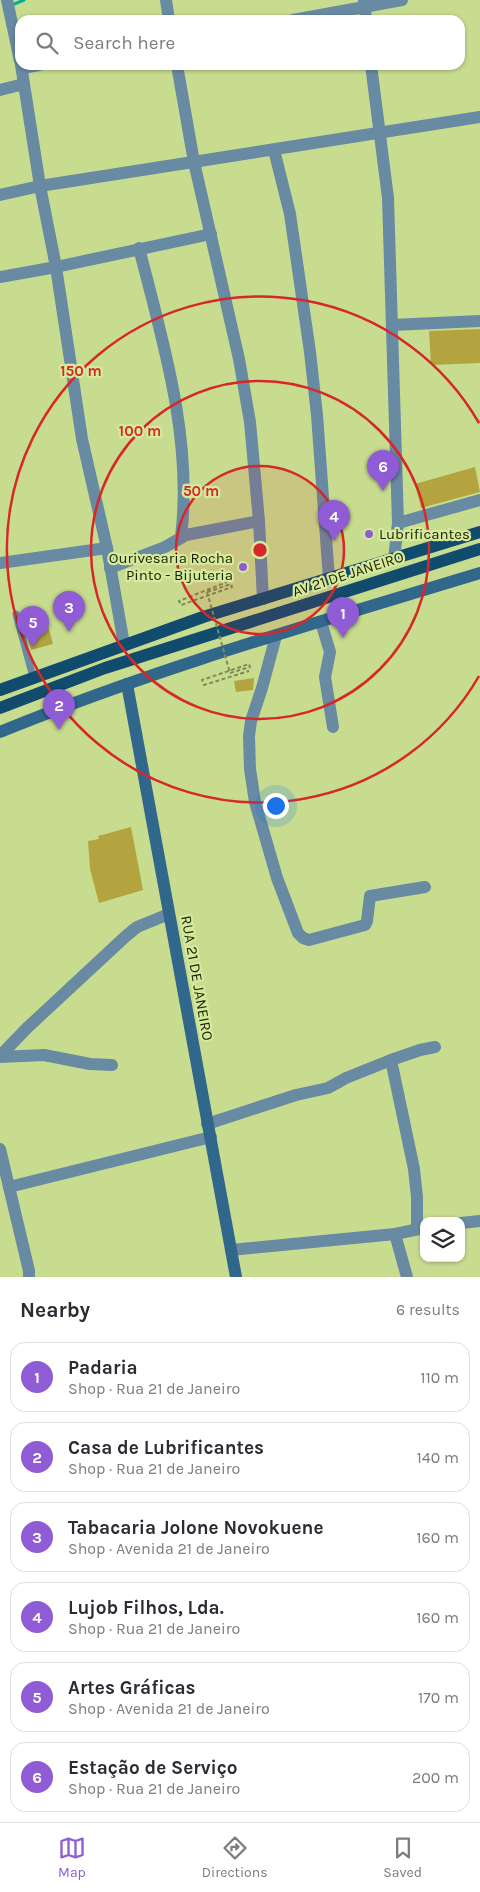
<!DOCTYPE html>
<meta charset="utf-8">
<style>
:root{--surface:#fff;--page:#f2f2f3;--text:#2b2b33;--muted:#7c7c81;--line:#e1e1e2;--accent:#8f5cd5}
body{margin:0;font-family:Karla,sans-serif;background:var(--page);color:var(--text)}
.controls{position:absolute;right:15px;bottom:15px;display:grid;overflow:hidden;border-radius:10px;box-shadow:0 1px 4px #0004}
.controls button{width:45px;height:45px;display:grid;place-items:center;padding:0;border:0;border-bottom:1px solid var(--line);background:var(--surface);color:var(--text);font:25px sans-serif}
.you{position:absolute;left:275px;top:805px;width:18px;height:18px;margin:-12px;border:4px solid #fff;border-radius:50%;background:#1a73e8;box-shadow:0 0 0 8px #1a73e833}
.badge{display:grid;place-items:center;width:32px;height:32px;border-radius:50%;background:var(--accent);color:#fff;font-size:16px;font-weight:700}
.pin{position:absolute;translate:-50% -41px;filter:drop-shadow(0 1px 2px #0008)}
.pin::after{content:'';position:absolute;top:26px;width:18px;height:15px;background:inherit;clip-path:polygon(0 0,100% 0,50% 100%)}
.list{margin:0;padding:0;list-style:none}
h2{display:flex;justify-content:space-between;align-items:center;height:65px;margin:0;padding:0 20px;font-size:21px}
h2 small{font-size:16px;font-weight:400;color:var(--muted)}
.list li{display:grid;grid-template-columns:32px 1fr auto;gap:15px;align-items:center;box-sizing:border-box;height:70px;margin:0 10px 10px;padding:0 10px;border:1px solid var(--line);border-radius:15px}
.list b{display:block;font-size:19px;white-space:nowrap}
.list p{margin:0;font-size:16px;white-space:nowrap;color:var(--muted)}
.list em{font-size:16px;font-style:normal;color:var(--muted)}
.icon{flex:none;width:28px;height:28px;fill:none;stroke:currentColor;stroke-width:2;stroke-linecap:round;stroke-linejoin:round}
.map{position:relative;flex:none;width:480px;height:1277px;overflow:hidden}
.search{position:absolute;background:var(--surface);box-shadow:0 1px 4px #0004;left:15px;right:15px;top:15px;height:55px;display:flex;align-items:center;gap:12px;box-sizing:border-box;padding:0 18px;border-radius:15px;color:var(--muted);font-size:19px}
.sheet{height:545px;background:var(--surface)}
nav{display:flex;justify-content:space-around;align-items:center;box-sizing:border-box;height:70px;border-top:1px solid var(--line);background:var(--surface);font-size:14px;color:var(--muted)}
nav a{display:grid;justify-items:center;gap:2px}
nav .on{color:var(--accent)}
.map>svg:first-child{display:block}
</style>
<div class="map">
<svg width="480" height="1277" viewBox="0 0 480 1277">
<rect width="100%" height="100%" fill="#c8dc8f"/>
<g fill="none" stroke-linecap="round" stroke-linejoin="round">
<polyline stroke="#03ae9a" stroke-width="3" points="12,5 24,0"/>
</g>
<g fill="#b3a43f">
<polygon points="480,329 480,363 431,365 429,331"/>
<polygon points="475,467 480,492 421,508 415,484"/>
<polygon points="44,611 53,644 31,650 22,617"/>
<polygon points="254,678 253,690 236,692 234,681"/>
<polygon points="131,827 143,890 99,903 90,869 88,841 99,839 98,836"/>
</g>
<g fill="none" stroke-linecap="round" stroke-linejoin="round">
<g stroke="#7d8c53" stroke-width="2" stroke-dasharray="4 2.5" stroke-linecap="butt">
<polyline points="207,592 231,584 232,587 181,605 179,601 227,582"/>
<polyline points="230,673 250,667 249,664 202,680 204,685 249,671"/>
</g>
<polyline stroke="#688aa3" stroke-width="7" points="16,614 33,677"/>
<g stroke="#688aa3" stroke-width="12">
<polyline points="7,0 20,61"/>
<polyline points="166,0 169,20"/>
<polyline points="364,0 366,20"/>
<polyline points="293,20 402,0"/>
<polyline points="21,65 40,186 56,267 82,439 107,548 124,644"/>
<polyline points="177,65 194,162 239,359 250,422 259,521 263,599"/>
<polyline points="371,65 388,198 398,523 394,559"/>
<polyline points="22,68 39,65"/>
<polyline points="0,90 24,84"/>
<polyline points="274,150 290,214 310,352 317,415 329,579"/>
<polyline points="0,195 40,186 480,117"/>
<path d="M139 248C163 342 193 440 181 537"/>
<polyline points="0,277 56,267 211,234"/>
<polyline points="392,325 480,321"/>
<polyline points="398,523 480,500"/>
<polyline points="0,563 107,548"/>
<polyline points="110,568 165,547 186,535 259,521"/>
<polyline points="321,622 330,652 325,677 333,727"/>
<polyline points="276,636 262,688 251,721 249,736 250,769 255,802 277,878 298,933 303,938 309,940 365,925 367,921 370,896 425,887"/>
<polyline points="0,1056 27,1028 126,936 137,927 169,914"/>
<polyline points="0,1057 44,1055 90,1064 112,1065"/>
<polyline points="391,1060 414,1169 417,1197 417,1229"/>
<polyline points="207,1124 296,1095 328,1088 346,1078 391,1060 420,1050 435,1047"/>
<polyline points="0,1149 29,1271 29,1277"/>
<polyline points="9,1187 211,1137"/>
<polyline points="461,1223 480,1221"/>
<polyline points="395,1234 407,1277"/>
<polyline points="231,1250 395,1234 424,1228"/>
</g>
<g stroke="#30678b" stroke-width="12">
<polyline points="127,684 236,1277"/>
<path d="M0 732C156 668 319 622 480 573"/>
</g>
<g stroke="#114c6f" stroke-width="12">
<polyline points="0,690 203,617 480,532"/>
<polyline points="0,708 105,668 480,549"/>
</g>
<polyline stroke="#7d8c53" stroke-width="2" stroke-dasharray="4 2.5" stroke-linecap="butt" points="207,592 230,673"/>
</g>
<circle cx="260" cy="550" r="84" fill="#d62828" fill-opacity=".12"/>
<g fill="none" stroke="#d62828" stroke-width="2.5">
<circle cx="260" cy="550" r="84"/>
<circle cx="260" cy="550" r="169"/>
<path d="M479 676A253 253 0 1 1 479 423"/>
</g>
<g fill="#8f5cd5" stroke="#d5ea9c" stroke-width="2">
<circle cx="369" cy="534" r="5"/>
<circle cx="243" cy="567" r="5"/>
</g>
<g text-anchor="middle" stroke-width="4.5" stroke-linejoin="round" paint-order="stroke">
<g font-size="15" fill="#1b2203" stroke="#d5ea9c" text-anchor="start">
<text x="379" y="539">Lubrificantes</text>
<text x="233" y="563" text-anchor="end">Ourivesaria Rocha<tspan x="233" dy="17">Pinto - Bijuteria</tspan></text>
</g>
<g font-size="15" fill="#1b2203" stroke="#d5ea9c">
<text transform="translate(348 574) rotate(-18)" y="5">AV 21 DE JANEIRO</text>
<text transform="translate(197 978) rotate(80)" y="5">RUA 21 DE JANEIRO</text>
</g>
</g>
<circle cx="260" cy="550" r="8" fill="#d62828" stroke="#d5ea9c" stroke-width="2.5"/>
<g font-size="15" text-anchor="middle" font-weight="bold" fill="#d62828" stroke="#d5ea9c" stroke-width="4.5" stroke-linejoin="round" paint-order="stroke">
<text x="81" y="376">150 m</text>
<text x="140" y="436">100 m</text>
<text x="201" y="496">50 m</text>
</g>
</svg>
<div class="controls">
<button><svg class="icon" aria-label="layers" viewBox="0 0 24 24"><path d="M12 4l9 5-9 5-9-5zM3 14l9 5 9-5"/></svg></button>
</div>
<div class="you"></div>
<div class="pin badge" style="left:343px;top:638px">1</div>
<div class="pin badge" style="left:59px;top:730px">2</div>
<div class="pin badge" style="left:69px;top:632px">3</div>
<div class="pin badge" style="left:334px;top:541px">4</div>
<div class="pin badge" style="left:33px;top:647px">5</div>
<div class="pin badge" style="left:383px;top:491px">6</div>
<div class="search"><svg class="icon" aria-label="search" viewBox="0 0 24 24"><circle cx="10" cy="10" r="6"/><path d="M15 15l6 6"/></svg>Search here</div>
</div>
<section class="sheet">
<h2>Nearby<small>6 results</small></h2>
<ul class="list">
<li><span class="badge">1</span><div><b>Padaria</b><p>Shop · Rua 21 de Janeiro</p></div><em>110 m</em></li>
<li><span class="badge">2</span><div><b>Casa de Lubrificantes</b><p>Shop · Rua 21 de Janeiro</p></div><em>140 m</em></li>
<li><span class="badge">3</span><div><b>Tabacaria Jolone Novokuene</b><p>Shop · Avenida 21 de Janeiro</p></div><em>160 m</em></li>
<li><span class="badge">4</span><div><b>Lujob Filhos, Lda.</b><p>Shop · Rua 21 de Janeiro</p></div><em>160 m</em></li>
<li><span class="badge">5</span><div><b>Artes Gráficas</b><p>Shop · Avenida 21 de Janeiro</p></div><em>170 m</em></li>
<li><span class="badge">6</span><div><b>Estação de Serviço</b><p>Shop · Rua 21 de Janeiro</p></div><em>200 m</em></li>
</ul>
</section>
<nav>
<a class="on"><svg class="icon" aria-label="map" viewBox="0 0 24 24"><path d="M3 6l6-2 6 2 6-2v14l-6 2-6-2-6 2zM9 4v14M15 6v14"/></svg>Map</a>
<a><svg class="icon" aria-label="directions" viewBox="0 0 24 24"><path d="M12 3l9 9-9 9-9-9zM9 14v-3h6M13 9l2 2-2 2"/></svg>Directions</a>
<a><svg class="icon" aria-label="saved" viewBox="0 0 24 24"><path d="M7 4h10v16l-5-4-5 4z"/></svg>Saved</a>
</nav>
